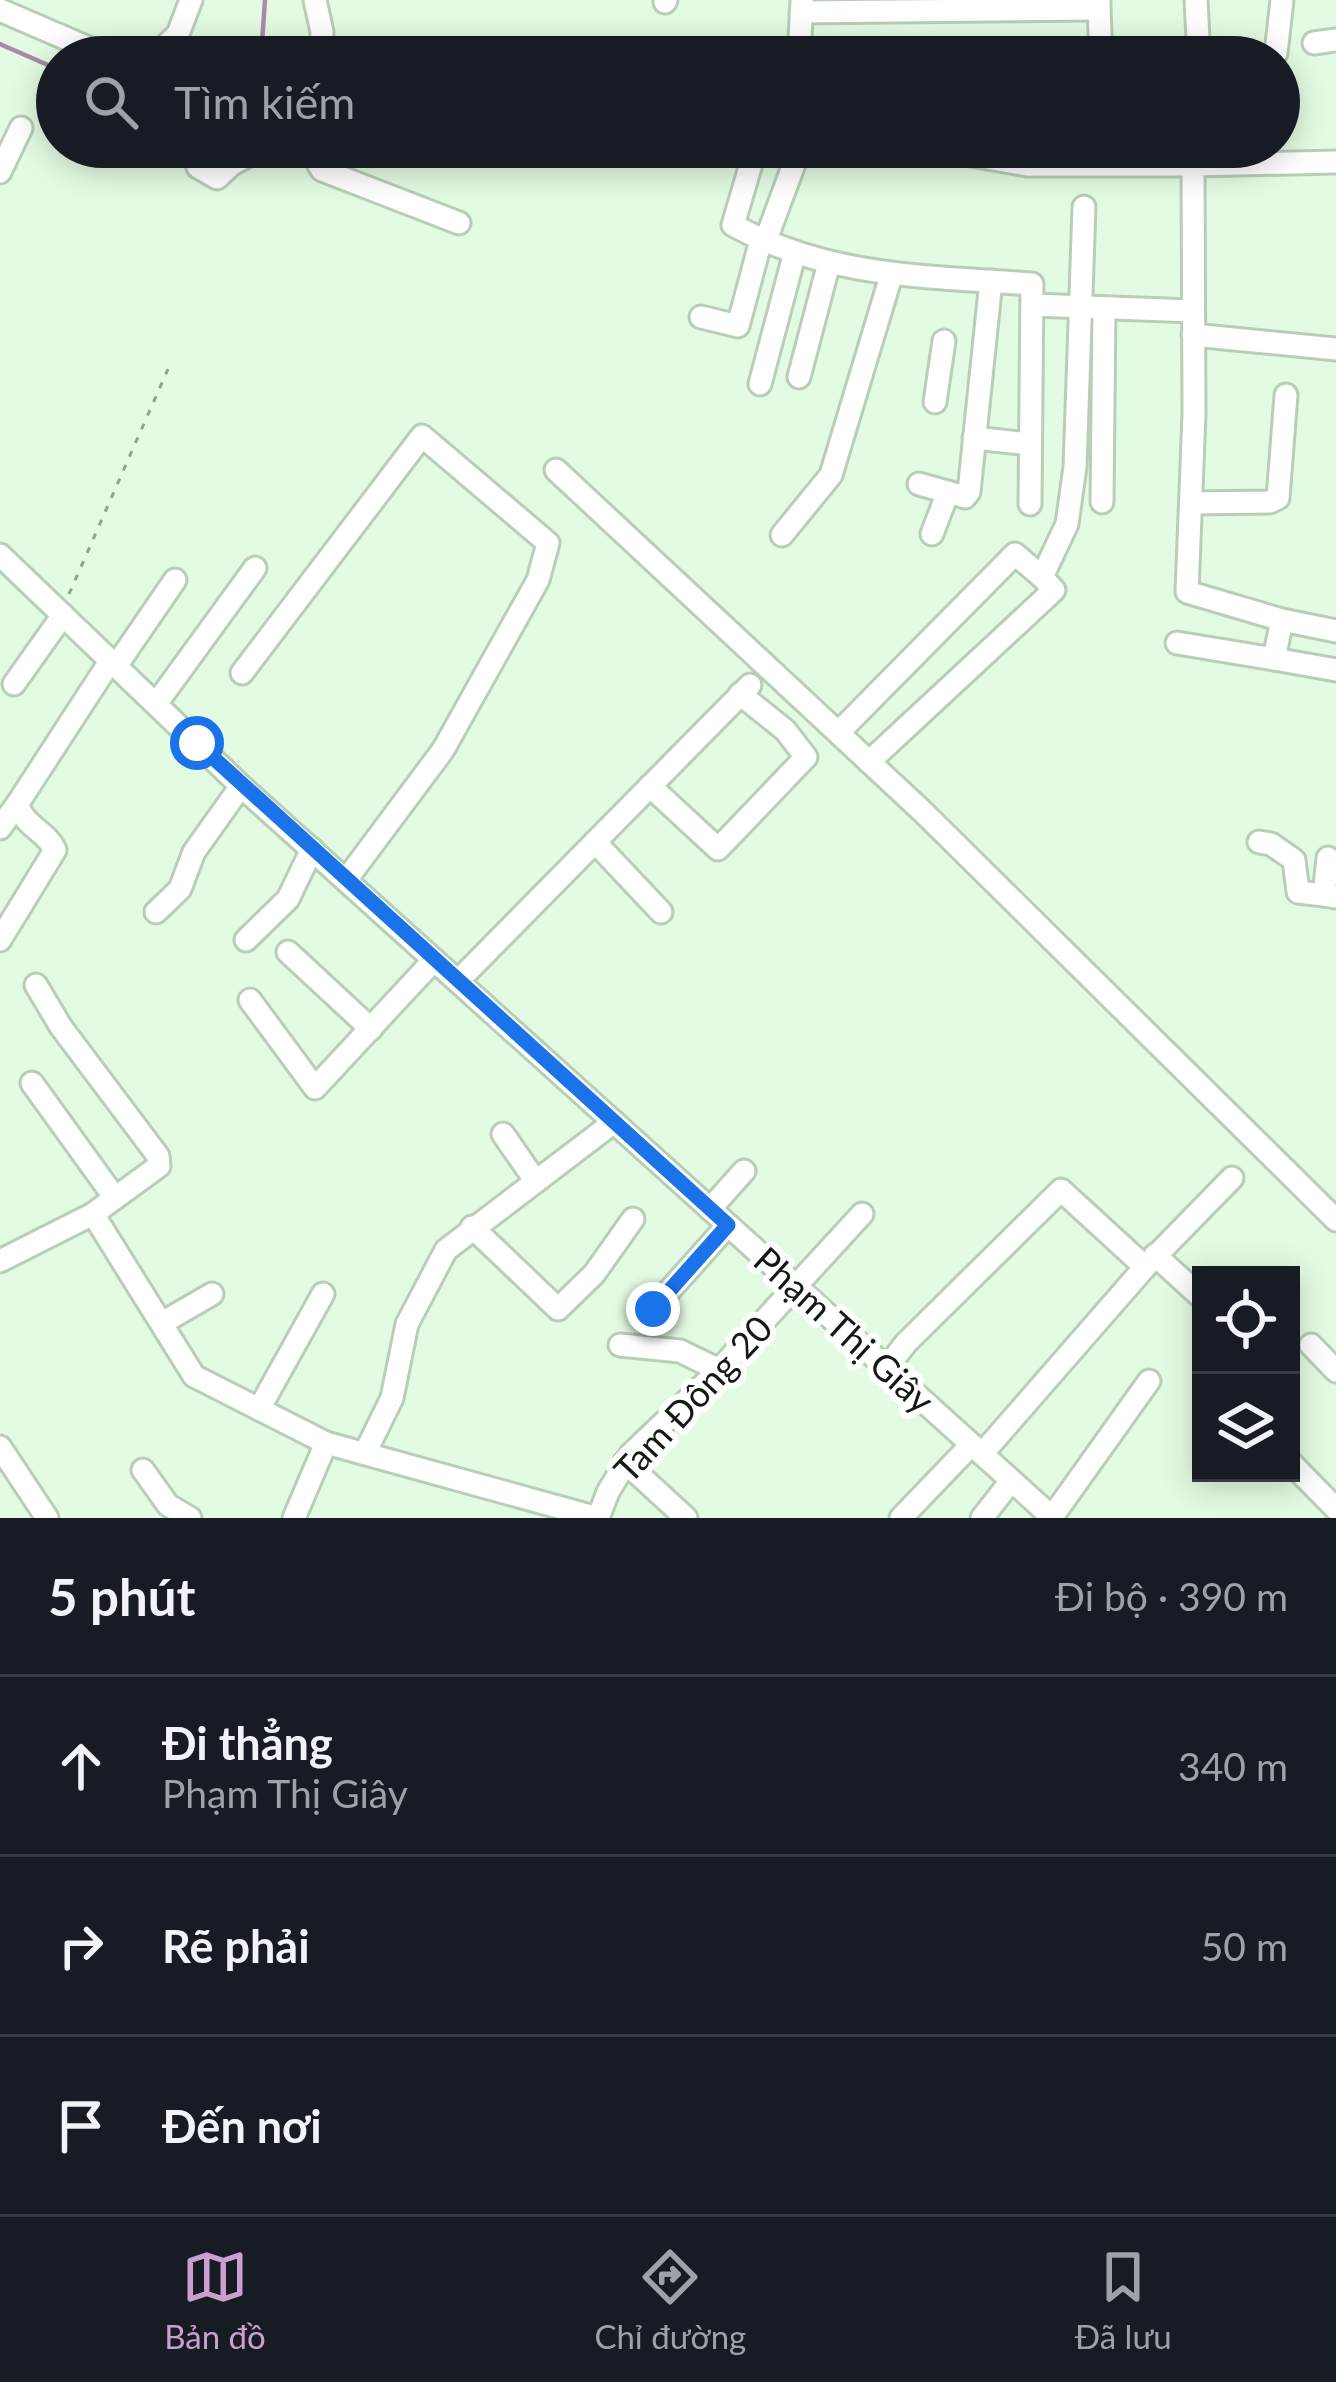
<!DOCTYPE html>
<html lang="vi">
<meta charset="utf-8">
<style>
:root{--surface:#171b24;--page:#20242c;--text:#f1f3f6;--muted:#9ea1a6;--line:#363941;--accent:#cb9fce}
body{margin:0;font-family:Lato,sans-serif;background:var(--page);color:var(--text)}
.controls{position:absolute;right:36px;bottom:36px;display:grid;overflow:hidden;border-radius:0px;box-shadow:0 6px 30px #0003}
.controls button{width:108px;height:108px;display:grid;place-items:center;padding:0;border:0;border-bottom:3px solid var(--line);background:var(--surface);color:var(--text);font:60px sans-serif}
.stop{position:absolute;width:36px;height:36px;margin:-27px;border:9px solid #1a73e8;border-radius:50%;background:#fff}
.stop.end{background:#1a73e8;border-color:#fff;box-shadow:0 3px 12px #0008}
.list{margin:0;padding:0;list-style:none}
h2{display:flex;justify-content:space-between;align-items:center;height:156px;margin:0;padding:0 48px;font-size:51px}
h2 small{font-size:39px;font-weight:400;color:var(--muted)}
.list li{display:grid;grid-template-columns:78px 1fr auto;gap:36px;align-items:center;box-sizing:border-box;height:180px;padding:0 48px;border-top:3px solid var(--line)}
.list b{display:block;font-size:45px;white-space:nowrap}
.list p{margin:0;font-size:39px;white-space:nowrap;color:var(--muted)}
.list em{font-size:39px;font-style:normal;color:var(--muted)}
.icon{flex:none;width:66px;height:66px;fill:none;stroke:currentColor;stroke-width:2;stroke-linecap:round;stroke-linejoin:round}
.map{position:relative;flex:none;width:1336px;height:1518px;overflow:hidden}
.search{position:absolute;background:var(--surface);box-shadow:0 6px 30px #0003;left:36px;right:36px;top:36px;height:132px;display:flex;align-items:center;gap:30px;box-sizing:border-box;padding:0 42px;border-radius:66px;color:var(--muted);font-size:45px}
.sheet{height:696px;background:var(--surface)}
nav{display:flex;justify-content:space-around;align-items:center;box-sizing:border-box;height:168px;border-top:3px solid var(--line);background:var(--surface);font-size:33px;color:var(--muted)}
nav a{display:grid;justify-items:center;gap:6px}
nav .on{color:var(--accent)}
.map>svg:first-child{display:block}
</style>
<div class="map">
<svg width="1336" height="1518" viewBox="0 0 1336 1518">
<rect width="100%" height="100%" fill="#e4fbe3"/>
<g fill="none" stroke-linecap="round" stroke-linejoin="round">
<g stroke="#ab89aa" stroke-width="4.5">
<polyline points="0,44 57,69"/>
<polyline points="261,57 265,0"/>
</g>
<defs>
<g id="minor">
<polyline points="315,0 322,32 321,57"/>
<polyline points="1196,0 1199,57"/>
<polyline points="665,2 666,0"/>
<polyline points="1099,9 1101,57"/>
<polyline points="0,10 109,57"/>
<polyline points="801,12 1099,9 1099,0"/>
<polyline points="1314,43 1336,40"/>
<polyline points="1276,53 1282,0"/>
<polyline points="154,57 178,34 191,0"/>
<polyline points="799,57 802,1"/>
<polyline points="309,147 322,170 459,223"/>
<polyline points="376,147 388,152"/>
<path d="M756 147 733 225C829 278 926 276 1032 284L1030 504"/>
<polyline points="925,147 1027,165 1193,165 1197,147"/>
<polyline points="198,167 217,178 232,164 265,147"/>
<polyline points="0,172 21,128"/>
<polyline points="765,242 797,156 771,150"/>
<polyline points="1033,305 1193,311"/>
<polyline points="701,317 738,326 761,240"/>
<polyline points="1193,335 1336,349"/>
<polyline points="799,377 829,263"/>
<polyline points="760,384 795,252"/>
<polyline points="935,402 944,341"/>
<polyline points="974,438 1030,444"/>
<polyline points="556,470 922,811 1336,1220"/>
<polyline points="919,484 965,497 969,492 991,281"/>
<polyline points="1102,502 1104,308"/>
<polyline points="1192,503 1270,502 1278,498 1286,395"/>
<polyline points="932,534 948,492"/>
<polyline points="782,535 831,475 891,276"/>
<polyline points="0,555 241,786 1053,1518"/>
<polyline points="1282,620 1336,631"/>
<polyline points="1177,643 1274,659 1282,620 1187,592 1194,414 1193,165 1336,162"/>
<polyline points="1274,659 1336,670"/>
<polyline points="116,666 175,580"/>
<polyline points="242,673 422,436 548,543 538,580 443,750 346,880"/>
<polyline points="14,684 63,615"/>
<polyline points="156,704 255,568"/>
<polyline points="839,732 1015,554 1042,577"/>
<polyline points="869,762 1054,590 1042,577 1067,524 1075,467 1084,207"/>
<polyline points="650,786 718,849 806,757 785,730 740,694"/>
<polyline points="0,828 18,803"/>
<polyline points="595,842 661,912"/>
<polyline points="1259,842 1271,844 1294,860 1298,892 1324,895"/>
<polyline points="1328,858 1324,895 1335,897"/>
<polyline points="156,912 180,889 194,852 241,786"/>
<path d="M0 940 55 850C47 831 21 825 18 803L111 660"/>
<polyline points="246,940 288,899 312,849"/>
<polyline points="288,952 371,1029"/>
<polyline points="458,981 750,685"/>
<polyline points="250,1000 315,1088 434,960"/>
<polyline points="32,1083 115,1198"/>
<polyline points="503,1134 535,1180"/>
<polyline points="710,1209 744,1171"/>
<polyline points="93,1214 194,1376 326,1443 598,1518 608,1492 631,1454 719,1370 862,1214"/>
<polyline points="472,1227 558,1309 594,1274 633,1219"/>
<polyline points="1155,1255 1201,1297"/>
<polyline points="0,1261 93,1214 159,1166 158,1156 61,1027 36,985"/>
<polyline points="1145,1267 1232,1178"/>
<polyline points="653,1309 728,1225"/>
<polyline points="162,1323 212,1294"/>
<polyline points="620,1345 680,1351 719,1370"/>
<polyline points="1311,1345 1336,1371"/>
<polyline points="886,1369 906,1343 1061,1190 1145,1267 982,1454"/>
<polyline points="259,1409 323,1294"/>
<polyline points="0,1447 47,1518"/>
<polyline points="365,1453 392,1398 407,1324 446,1250 614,1122"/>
<polyline points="625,1462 686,1518"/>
<polyline points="1291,1463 1336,1509"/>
<polyline points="143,1470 168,1505 190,1518"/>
<polyline points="1052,1517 1149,1381"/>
<polyline points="294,1518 326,1443"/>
<polyline points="901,1518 971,1445"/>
<polyline points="982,1518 1011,1481"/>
</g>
</defs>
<use href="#minor" stroke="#b8ceb7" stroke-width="27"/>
<polyline stroke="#90a290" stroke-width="3" stroke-dasharray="6 9" stroke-linecap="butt" points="69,594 168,369"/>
<use href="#minor" stroke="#fff" stroke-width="21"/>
</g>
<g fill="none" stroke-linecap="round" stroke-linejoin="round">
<polyline stroke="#1a73e8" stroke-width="15" points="197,743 728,1225 653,1309"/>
</g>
<g text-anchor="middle" stroke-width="12" stroke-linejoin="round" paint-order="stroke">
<g font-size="36" fill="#121a12" stroke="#fff">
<text transform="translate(844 1330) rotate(42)" y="13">Phạm Thị Giây</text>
<text transform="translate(693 1399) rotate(-47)" y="13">Tam Đông 20</text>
</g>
</g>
</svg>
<div class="controls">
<button><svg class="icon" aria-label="locate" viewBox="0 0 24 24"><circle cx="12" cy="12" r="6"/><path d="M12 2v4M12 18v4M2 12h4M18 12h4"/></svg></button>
<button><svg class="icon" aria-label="layers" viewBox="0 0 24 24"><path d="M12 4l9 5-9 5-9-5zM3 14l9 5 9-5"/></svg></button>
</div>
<div class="stop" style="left:197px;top:743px"></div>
<div class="stop end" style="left:653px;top:1309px"></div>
<div class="search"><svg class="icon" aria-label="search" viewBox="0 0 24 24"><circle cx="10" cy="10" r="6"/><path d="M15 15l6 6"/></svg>Tìm kiếm</div>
</div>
<section class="sheet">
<h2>5 phút<small>Đi bộ · 390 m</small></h2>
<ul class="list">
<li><svg class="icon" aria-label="ahead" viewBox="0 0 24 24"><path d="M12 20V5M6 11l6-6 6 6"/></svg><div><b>Đi thẳng</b><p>Phạm Thị Giây</p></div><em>340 m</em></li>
<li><svg class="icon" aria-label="right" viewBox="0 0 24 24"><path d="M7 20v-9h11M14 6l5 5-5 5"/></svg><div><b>Rẽ phải</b></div><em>50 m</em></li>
<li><svg class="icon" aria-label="arrive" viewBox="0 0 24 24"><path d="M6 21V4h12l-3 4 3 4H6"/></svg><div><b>Đến nơi</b></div></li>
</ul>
</section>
<nav>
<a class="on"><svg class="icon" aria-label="map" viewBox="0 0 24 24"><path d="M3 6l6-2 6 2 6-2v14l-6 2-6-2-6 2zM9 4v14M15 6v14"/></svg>Bản đồ</a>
<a><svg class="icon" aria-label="directions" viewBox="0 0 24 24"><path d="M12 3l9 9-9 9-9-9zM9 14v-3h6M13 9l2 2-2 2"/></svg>Chỉ đường</a>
<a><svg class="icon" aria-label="saved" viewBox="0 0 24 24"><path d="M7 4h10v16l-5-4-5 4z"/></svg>Đã lưu</a>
</nav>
